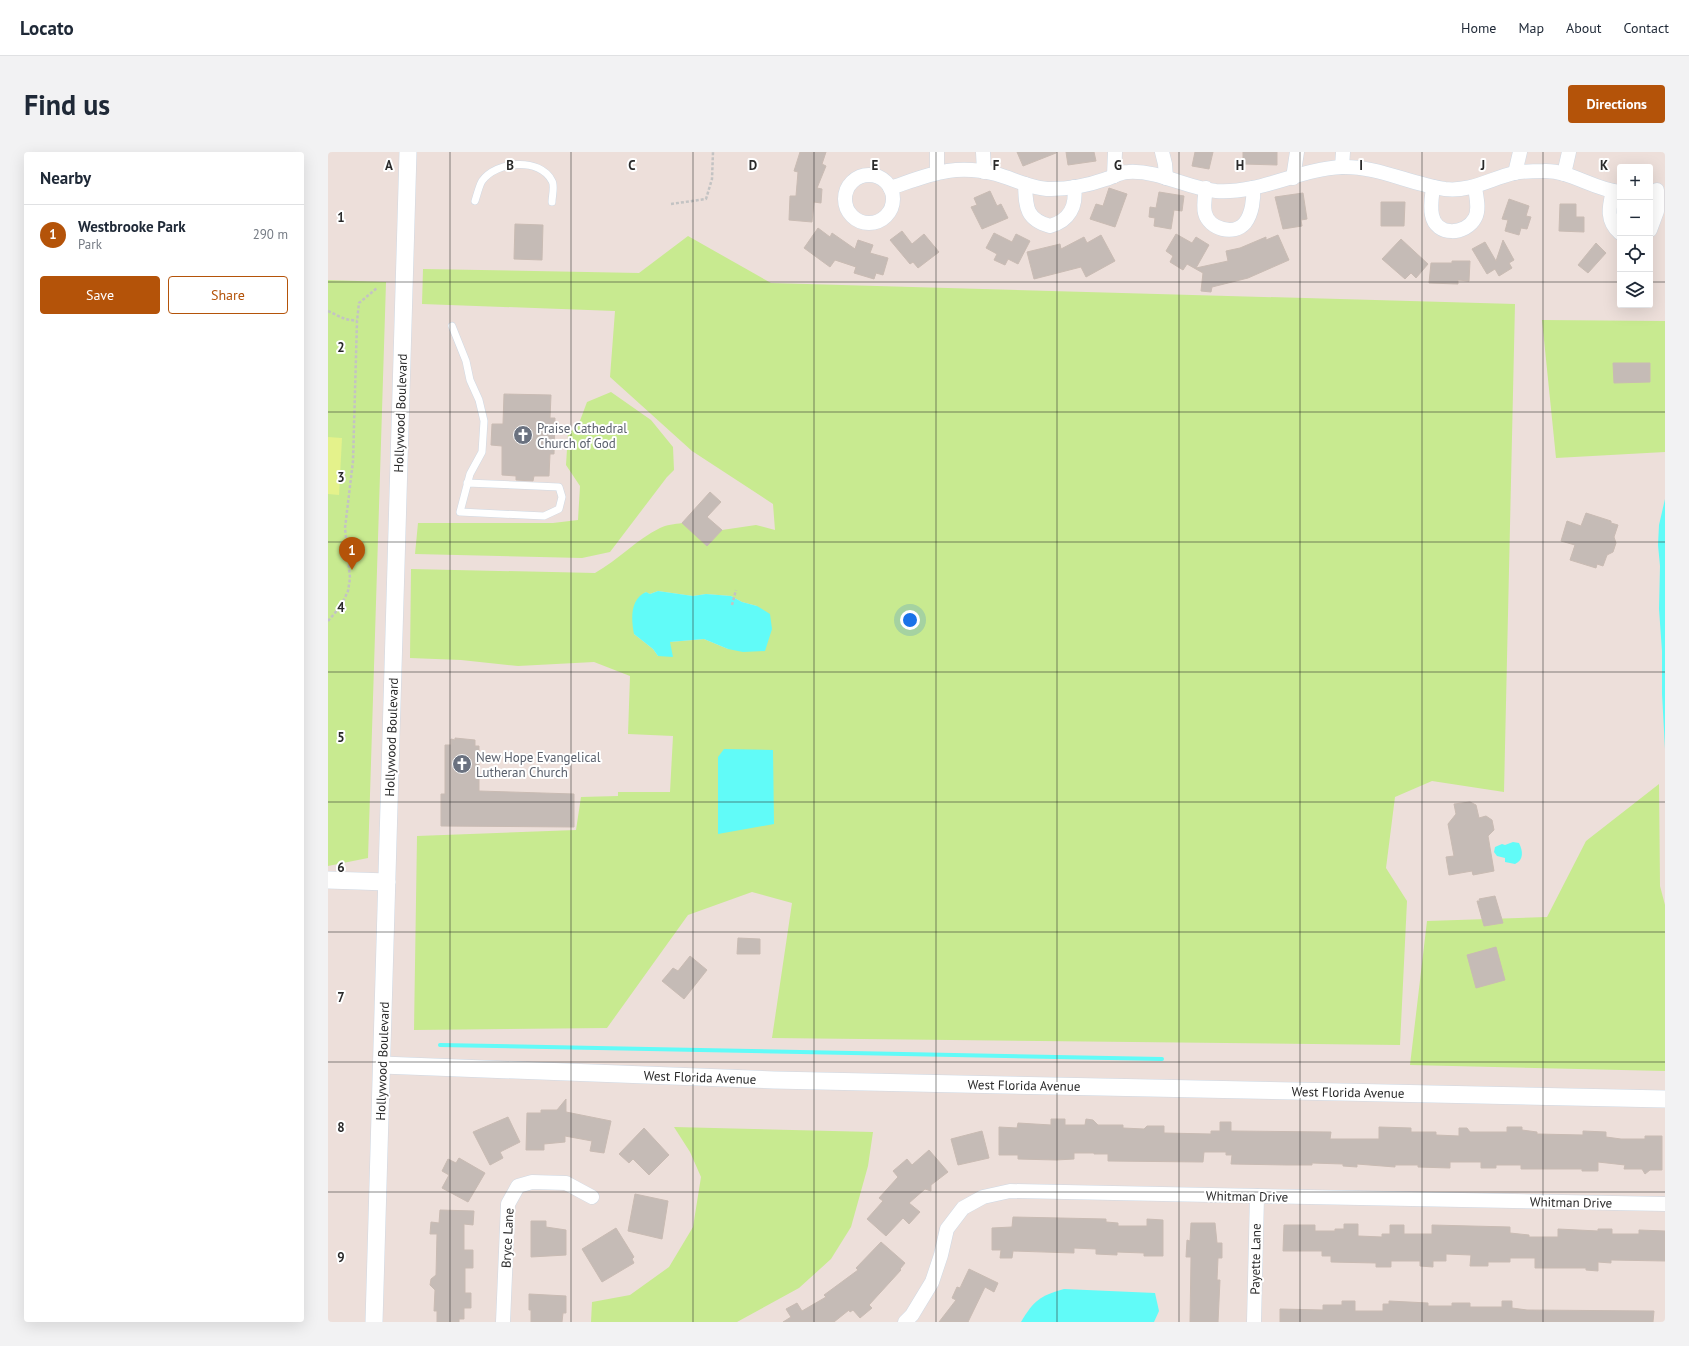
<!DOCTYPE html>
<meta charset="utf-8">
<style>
:root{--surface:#fff;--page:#f2f2f3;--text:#1f2937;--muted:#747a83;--line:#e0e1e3;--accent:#b45309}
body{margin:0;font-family:"PT Sans",sans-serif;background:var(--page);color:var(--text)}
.controls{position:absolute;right:12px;top:12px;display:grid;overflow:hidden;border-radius:4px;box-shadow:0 4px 16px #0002}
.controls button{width:36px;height:36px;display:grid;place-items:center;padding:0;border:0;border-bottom:1px solid var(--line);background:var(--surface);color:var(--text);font:20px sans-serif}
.you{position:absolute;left:582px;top:468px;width:14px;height:14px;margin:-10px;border:3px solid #fff;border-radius:50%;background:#1a73e8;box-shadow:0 0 0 6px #1a73e833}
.badge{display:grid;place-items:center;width:26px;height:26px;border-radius:50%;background:var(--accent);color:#fff;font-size:13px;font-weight:700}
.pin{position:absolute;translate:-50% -33px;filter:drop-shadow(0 1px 2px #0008)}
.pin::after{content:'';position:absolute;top:21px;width:14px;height:12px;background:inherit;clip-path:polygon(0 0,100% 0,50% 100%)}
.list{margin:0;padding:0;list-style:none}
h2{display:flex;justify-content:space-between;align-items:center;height:52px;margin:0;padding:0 16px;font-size:17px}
h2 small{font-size:13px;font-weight:400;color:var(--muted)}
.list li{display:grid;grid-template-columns:26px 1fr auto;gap:12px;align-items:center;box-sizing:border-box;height:60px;padding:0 16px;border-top:1px solid var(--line)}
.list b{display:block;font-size:15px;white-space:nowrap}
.list p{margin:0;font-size:13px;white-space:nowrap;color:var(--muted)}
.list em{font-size:13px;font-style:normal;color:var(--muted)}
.actions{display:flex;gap:8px;padding:12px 16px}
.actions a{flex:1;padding:9px 0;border:1px solid var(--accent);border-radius:4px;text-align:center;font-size:14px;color:var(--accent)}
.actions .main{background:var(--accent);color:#fff}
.icon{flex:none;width:22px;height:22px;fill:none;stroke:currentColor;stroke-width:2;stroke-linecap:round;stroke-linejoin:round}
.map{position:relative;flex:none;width:1337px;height:1170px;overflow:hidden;border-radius:4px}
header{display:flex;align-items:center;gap:24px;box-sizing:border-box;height:56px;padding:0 20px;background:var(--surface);border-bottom:1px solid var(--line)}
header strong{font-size:19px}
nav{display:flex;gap:22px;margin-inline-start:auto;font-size:14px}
.intro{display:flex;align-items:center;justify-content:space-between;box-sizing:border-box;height:96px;padding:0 24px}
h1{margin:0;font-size:28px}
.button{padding:10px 18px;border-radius:4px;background:var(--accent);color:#fff;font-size:14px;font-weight:700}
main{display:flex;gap:24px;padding:0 24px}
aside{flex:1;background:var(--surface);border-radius:4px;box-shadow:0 4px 16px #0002}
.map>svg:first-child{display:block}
</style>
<header>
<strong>Locato</strong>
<nav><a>Home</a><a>Map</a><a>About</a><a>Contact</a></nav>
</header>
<div class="intro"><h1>Find us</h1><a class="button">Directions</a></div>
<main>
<aside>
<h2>Nearby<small></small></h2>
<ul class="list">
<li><span class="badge">1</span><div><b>Westbrooke Park</b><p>Park</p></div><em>290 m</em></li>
</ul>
<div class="actions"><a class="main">Save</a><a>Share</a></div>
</aside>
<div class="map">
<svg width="1337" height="1170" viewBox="0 0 1337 1170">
<rect width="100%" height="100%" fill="#eddfda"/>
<g fill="#c8ea90" fill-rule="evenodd">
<path d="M360 84 443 131 1187 152 1176 640 1104 629 1067 645 1058 716 1079 749 1072 893 444 886 464 751 424 740 360 763 279 876 86 878 89 684 248 678 253 645 290 644V640H342L345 584 300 582 302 524 266 510 190 514 133 508 82 506 83 417 267 421C290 408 308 388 332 376 338 373 347 372 354 371L379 393 394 378 428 373 447 378 445 352 364 299 282 225 287 159 94 152 95 117 311 121ZM330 439 365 444 378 442 403 444 414 450 429 454 400 497 376 487 342 490 330 504 325 497 306 482 317 440 322 442Z"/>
<polygon points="0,128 58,130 40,706 0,714"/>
<polygon points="1214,168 1337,169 1337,300 1228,306"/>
<polygon points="283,240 323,268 345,295 346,318 339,325 282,400 254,406 87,402 90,371 225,371 250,368 252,334 238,313 240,281 250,274 259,250"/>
<polygon points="1331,632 1332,734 1337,753 1337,919 1082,913 1099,769 1219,765 1258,689"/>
<polygon points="346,975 545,980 540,1014 523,1075 503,1107 471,1136 409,1170 263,1170 264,1150 302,1143 341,1115 365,1075 373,1025 362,1000"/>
</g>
<polygon fill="#e4f28b" points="0,285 14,286 11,343 0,342"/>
<g fill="#61fbf8">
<polygon points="1337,347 1337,597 1334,542 1334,499 1331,457 1332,414 1330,393 1331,373"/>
<path d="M330 439 365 444 378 442 403 444 414 450 429 454 442 462 444 477 437 499 415 500 400 497 376 487 342 490 345 505 330 504 325 497 306 482C303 467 302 447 318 440L322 442Z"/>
<polygon points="396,597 445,598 446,672 390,682 390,605"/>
<path d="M1185 690 1191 691C1195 699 1196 708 1187 712L1177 710V706L1169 704 1166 700 1167 695 1174 692 1177 693Z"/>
<path d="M736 1137 827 1141 831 1159 826 1170H693C706 1148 712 1144 736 1137Z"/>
</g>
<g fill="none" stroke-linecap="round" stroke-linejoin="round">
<polyline stroke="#61fbf8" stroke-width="4" points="112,893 834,907"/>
</g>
<g fill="#c5bbb6" stroke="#c9bbb3">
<polygon points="472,0 498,0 494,12 498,14 489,36 494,37 493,51 486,50 484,70 461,68 462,44 468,44 470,20 466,19"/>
<polygon points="689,0 728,0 728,1 695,14"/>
<polygon points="738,0 766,0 768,9 740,13"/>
<polygon points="867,0 885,0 881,17 864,14"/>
<polygon points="915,0 949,0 949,13 915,12"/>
<polygon points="781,36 799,42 787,75 762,67 768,52 775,54"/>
<polygon points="662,39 669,54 673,52 680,66 654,77 643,55 649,53 646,46"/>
<polygon points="831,40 856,44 854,59 846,58 843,77 826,74 827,66 821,65 822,55 828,56"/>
<polygon points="975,41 979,67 973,68 974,74 955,77 947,45"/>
<polygon points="1181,47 1201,54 1198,64 1203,65 1199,77 1193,76 1191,83 1177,79 1180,68 1174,67"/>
<polygon points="1053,50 1077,50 1076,74 1053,74"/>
<polygon points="1232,52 1248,52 1248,65 1256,65 1256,80 1231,79"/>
<polygon points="187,72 215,73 214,108 186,107"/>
<polygon points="490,76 502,85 504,81 527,97 530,88 545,93 542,101 560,106 555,123 548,121 546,127 526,121 528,115 507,108 502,115 476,96"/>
<polygon points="574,79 584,92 596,82 611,100 590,116 585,110 582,112 562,88"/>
<polygon points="666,81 684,90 688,82 702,89 690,112 680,107 677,113 666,108 669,102 658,96"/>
<polygon points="848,82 864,91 868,85 881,93 868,116 900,109 898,99 912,96 938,85 938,88 950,83 961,108 920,126 884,135 883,140 873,139 875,121 859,112 855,118 842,110 845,104 838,99"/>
<polygon points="773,83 787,109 758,125 753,115 706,127 699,100 732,92 733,97 756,85 759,91"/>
<polygon points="1073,87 1100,112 1088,126 1083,121 1077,127 1054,107"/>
<polygon points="1175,88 1186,108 1181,111 1184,116 1171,124 1167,117 1159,122 1144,97 1157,90 1168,109"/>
<polygon points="1268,91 1278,101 1260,121 1250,113"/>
<polygon points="1124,109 1142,109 1141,129 1130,128 1130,132 1101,131 1103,111 1124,111"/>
<polygon points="1285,211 1322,211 1322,230 1286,231"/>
<polygon points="176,242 223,243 222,266 227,266 226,302 222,302 221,324 206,324 205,329 188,328 188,324 174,323 174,294 163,293 164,272 175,272"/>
<polygon points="382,340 393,350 379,365 394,378 379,394 354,371"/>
<polygon points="1258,361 1283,369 1283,371 1290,373 1286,385 1288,391 1285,400 1279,403 1275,414 1269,412 1268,416 1242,408 1247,393 1233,389 1239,369 1253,374"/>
<polygon points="127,586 147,588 147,594 151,594 151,639 246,642 246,675 113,674 113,642 117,642 117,593 123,593 123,587 127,588"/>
<polygon points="1142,650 1148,653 1151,666 1158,664 1164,668 1166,678 1160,684 1166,719 1145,723 1144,719 1121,723 1118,705 1126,704 1120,672 1128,662 1126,652"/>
<polygon points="1167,744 1175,771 1156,774 1149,749 1152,749 1151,747"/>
<polygon points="410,786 432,787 432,802 409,802"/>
<polygon points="1168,795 1177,828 1148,836 1139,803"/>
<polygon points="362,804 379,818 356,847 334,829 345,816 350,819"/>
<polygon points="238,947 238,960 283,969 276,1001 262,999 264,989 237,984 237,990 216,992 216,998 198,998 199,961 213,961 213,958 229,958"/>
<polygon points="180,965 192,990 172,1000 175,1006 162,1013 145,980"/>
<polygon points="723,967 737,967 737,973 757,973 758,967 765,968 770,973 795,973 795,976 816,977 819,974 836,974 836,981 883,982 883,979 892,979 892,970 903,970 903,979 1003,980 1002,987 1051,987 1051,975 1083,976 1083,980 1108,980 1108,983 1131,984 1131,976 1139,976 1142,980 1179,980 1179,975 1194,975 1194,978 1209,980 1209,982 1255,983 1255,979 1278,980 1278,985 1293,987 1317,987 1317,984 1334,984 1334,1018 1322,1018 1317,1022 1314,1017 1296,1017 1297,1013 1270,1010 1270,1019 1254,1019 1254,1017 1193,1017 1193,1013 1168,1013 1168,1016 1153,1016 1153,1010 1122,1010 1122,1016 1090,1015 1090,1013 1067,1013 1067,1015 1029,1012 1029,1015 1015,1014 1015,1012 984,1011 984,1013 960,1013 903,1012 904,1003 898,1003 898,1000 876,1000 875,1010 780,1009 780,1002 766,1002 766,1001 746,1001 746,1007 728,1008 690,1007 690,1003 671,1003 671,975 689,976 690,971 723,973"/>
<polygon points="316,976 341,1003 321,1023 305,1007 301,1011 291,1002"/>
<polygon points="654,979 661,1006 630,1013 623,987"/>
<polygon points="601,998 620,1020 603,1033 603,1039 597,1037 581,1051 592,1060 581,1072 575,1066 558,1084 539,1067 555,1049 551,1046 570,1025 565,1019 579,1007 584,1013"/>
<polygon points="131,1006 157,1021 140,1050 114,1036 121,1023 114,1019 120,1007 128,1011"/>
<polygon points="307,1042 340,1049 334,1087 300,1079"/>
<polygon points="112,1058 146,1059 145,1073 136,1072 136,1098 145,1098 145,1116 137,1116 137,1141 143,1141 143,1156 136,1156 136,1167 131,1167 131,1170 109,1170 109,1159 106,1159 107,1138 102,1133 103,1127 108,1123 109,1082 102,1082 103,1070 111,1071"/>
<polygon points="685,1065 778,1067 778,1070 790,1071 790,1074 819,1074 819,1067 835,1068 835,1104 816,1104 816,1101 789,1100 789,1103 768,1102 768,1097 746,1096 746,1101 685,1099 684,1106 672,1106 673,1098 664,1098 664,1076 684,1075"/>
<polygon points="203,1069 218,1069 218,1075 238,1078 238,1103 203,1105"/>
<polygon points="863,1071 887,1071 889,1091 894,1091 894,1106 890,1106 889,1128 892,1128 890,1170 862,1170 863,1105 858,1105 859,1088 862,1089"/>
<polygon points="1016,1072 1030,1072 1030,1084 1054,1085 1054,1082 1062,1082 1062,1073 1076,1073 1076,1082 1104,1082 1104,1073 1182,1075 1182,1081 1201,1083 1201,1085 1230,1085 1230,1077 1270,1079 1270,1077 1284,1077 1284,1082 1311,1082 1311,1078 1337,1079 1337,1109 1283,1108 1283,1111 1270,1110 1270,1119 1258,1118 1258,1116 1207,1116 1207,1106 1182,1106 1182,1110 1160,1110 1160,1114 1142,1114 1143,1103 1118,1102 1118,1109 1105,1109 1105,1115 1092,1114 1092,1109 1063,1109 1063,1115 1048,1115 1048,1111 1003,1110 1003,1104 994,1104 994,1099 955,1099 956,1073 987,1073 987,1079 1007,1079 1007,1077 1016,1077"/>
<polygon points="288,1076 306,1105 304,1107 306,1111 274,1130 254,1097"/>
<polygon points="553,1090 577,1111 572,1117 573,1118 541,1153 544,1156 532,1166 525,1158 522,1160 521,1158 506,1170 455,1170 463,1165 458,1157 469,1151 474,1159 498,1145 496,1143 530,1118 528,1116"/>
<polygon points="641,1117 670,1131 666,1140 657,1135 640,1170 611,1170 628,1148 624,1146 629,1135 632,1136"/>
<polygon points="201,1142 238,1144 238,1161 235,1161 234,1170 203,1170 203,1158 201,1158"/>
<polygon points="1014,1149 1027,1149 1027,1159 1055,1159 1055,1152 1061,1152 1061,1149 1100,1151 1100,1154 1124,1154 1124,1151 1142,1151 1142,1155 1174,1155 1174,1149 1184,1149 1184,1156 1199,1158 1326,1159 1325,1170 952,1170 952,1157 995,1158 995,1153 1014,1153"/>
</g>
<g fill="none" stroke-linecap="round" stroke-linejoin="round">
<defs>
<g id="service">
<path d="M147 49C149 43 151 34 154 29 168 9 212 5 224 29 227 34 224 44 224 50"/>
<polyline points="124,174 138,209 142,228 151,248 156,269 154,300 142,322 132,360 216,364 231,357 234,345 231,335 139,331"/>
</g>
<g id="minor">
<polyline points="609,0 609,20"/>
<polyline points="655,0 656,20"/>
<polyline points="834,0 837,12 838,26"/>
<polyline points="1014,15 1015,0"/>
<polyline points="1187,21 1192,0"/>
<polyline points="1236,22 1241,0"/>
<circle cx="541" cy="47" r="24"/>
<polyline points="786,24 787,0"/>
<polyline points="965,26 969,0"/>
<path d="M697 32C698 54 697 67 722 74 741 69 749 54 746 35"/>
<path d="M1105 35C1104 44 1102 54 1104 63 1108 85 1138 83 1147 66 1152 57 1148 44 1147 35"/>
<path d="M562 36C601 23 626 11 668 22 686 27 704 37 723 37 741 37 761 33 778 27 785 25 792 20 800 20 831 18 858 36 888 39 932 42 971 17 1014 15 1049 14 1082 32 1117 37 1142 40 1162 27 1186 21 1195 19 1206 19 1216 19 1242 18 1266 38 1292 40"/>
<path d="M878 36C877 44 875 54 877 61 881 77 906 84 917 71 924 62 926 47 925 36"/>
<path d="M1285 39C1281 55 1278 69 1292 81"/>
<polyline points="1322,78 1329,59 1329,38"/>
<polyline points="175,1170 180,1052 190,1034 204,1030 238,1031 264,1045"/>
<polyline points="577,1170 584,1163 604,1130 613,1103 619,1077 635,1056 655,1045 682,1039 1337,1052"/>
<polyline points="926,1170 929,1044"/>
</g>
<g id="tertiary">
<polyline points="0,728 59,730"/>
<polyline points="54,913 446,928 1337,947"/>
<polyline points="46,1170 80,0"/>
</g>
</defs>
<use href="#service" stroke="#cfd9e4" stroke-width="8"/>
<use href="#minor" stroke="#cfd9e4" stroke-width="15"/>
<use href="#tertiary" stroke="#cfd9e4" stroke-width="18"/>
<g stroke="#c3c3c3" stroke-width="2.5" stroke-dasharray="3 2" stroke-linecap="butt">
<polyline points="343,52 378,47 384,27 385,0"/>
<polyline points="0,159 17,167 29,169"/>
<polyline points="404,453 408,438"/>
<polyline points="0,469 13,454 20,439 22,426 17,376 25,309 29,169 31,151 49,136"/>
</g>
<use href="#service" stroke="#fff" stroke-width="7"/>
<use href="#minor" stroke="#fff" stroke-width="14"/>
<use href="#tertiary" stroke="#fff" stroke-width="17"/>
</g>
<path fill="none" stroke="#2a2a2a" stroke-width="1" stroke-opacity="0.55" d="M122 0V1170M243 0V1170M365 0V1170M486 0V1170M608 0V1170M729 0V1170M851 0V1170M972 0V1170M1094 0V1170M1215 0V1170M0 130H1292M1322 130H1337M0 260H1337M0 390H1337M0 520H1337M0 650H1337M0 780H1337M0 910H1337M0 1040H1337"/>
<defs>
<symbol id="church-disc" viewBox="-11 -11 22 22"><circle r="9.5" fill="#6b7280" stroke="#fff"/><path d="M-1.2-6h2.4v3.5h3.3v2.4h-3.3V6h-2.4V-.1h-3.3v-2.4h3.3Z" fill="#fff"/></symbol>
</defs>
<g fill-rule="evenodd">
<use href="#church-disc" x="184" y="272" width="22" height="22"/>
<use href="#church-disc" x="123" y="601" width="22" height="22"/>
</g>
<g text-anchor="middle" stroke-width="4" stroke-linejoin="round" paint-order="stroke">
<g font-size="13" fill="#2a2a2a" stroke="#fff">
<text transform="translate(72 261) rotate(-88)" y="5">Hollywood Boulevard</text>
<text transform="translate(63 585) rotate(-88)" y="5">Hollywood Boulevard</text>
<text transform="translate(54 909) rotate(-88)" y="5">Hollywood Boulevard</text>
<text transform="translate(372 925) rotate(2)" y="5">West Florida Avenue</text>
<text transform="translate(696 933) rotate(1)" y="5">West Florida Avenue</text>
<text transform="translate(1020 940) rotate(1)" y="5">West Florida Avenue</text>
<text transform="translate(919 1044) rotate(1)" y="5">Whitman Drive</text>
<text transform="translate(1243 1050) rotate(1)" y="5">Whitman Drive</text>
<text transform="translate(179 1086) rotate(-87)" y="5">Bryce Lane</text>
<text transform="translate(927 1107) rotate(-89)" y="5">Payette Lane</text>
</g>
<g font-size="13" fill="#5b616d" stroke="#fff" text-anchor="start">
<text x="209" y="281">Praise Cathedral<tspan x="209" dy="15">Church of God</tspan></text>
<text x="148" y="610">New Hope Evangelical<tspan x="148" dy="15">Lutheran Church</tspan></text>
</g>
</g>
<g font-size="13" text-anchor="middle" font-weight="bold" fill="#2a2a2a" stroke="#fff" stroke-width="4" stroke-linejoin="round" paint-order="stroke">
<text x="61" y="18">A</text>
<text x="182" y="18">B</text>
<text x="304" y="18">C</text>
<text x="425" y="18">D</text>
<text x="547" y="18">E</text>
<text x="668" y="18">F</text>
<text x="790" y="18">G</text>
<text x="912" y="18">H</text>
<text x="1033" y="18">I</text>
<text x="1155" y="18">J</text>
<text x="1276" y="18">K</text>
<text x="13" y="70">1</text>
<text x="13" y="200">2</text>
<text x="13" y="330">3</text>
<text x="13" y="460">4</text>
<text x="13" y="590">5</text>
<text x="13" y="720">6</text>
<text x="13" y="850">7</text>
<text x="13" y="980">8</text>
<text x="13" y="1110">9</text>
</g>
</svg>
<div class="controls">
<button>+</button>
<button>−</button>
<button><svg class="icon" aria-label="locate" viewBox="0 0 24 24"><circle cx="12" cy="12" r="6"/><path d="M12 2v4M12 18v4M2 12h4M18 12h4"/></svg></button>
<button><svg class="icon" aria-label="layers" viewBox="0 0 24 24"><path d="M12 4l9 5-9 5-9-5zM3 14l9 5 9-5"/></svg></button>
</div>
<div class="you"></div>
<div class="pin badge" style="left:24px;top:418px">1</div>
</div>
</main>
